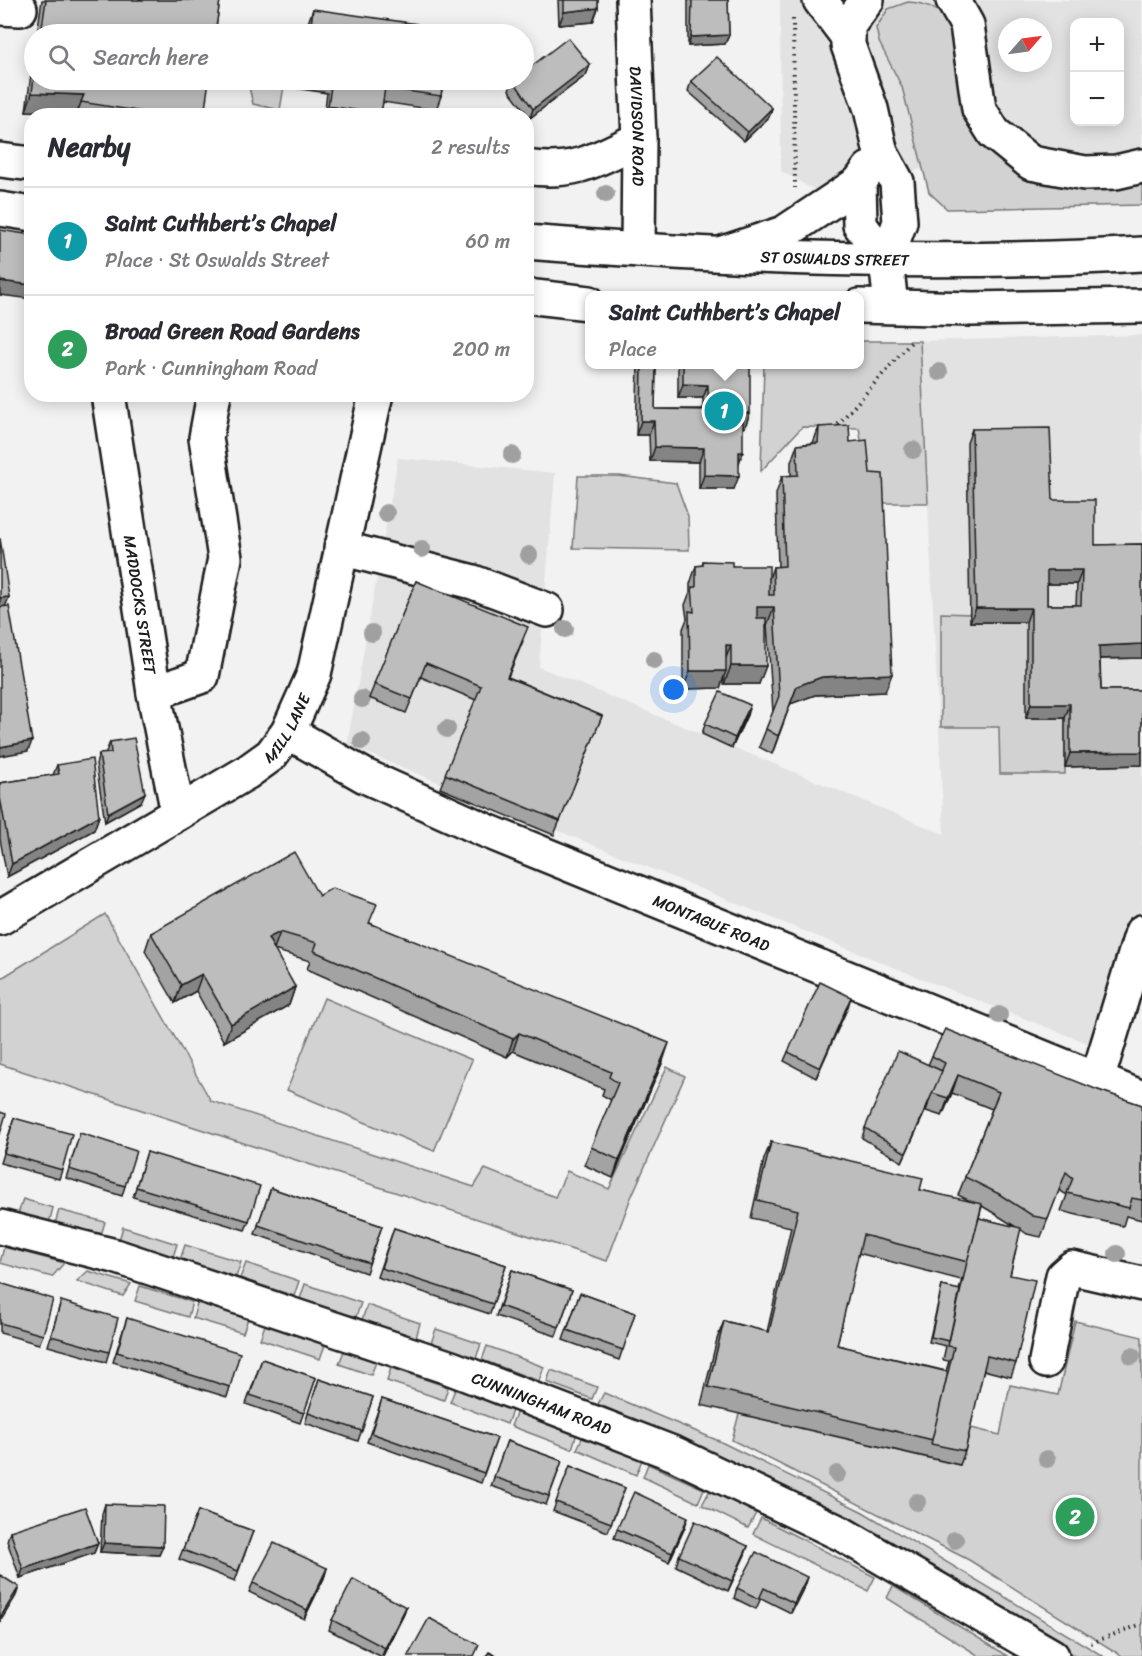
<!DOCTYPE html>
<meta charset="utf-8">
<style>
:root{--surface:#fff;--page:#f7f7f7;--text:#2b2b33;--muted:#7c7c81;--line:#e1e1e2;--accent:#111827}
body{margin:0;font-family:Sriracha,sans-serif;background:var(--page);color:var(--text)}
.controls{position:absolute;right:18px;top:18px;display:grid;overflow:hidden;border-radius:12px;box-shadow:0 3px 15px #0003}
.controls button{width:54px;height:54px;display:grid;place-items:center;padding:0;border:0;border-bottom:2px solid var(--line);background:var(--surface);color:var(--text);font:30px sans-serif}
.compass{position:absolute;left:998px;top:18px;width:54px;height:54px;border-radius:50%;background:var(--surface);box-shadow:0 3px 15px #0003;rotate:62deg}
.you{position:absolute;left:674px;top:690px;width:21px;height:21px;margin:-15px;border:4px solid #fff;border-radius:50%;background:#1a73e8;box-shadow:0 0 0 9px #1a73e833}
.badge{display:grid;place-items:center;width:39px;height:39px;border-radius:50%;background:var(--accent);color:#fff;font-size:20px;font-weight:700}
.pin{position:absolute;translate:-50% -50%;border:3px solid #fff;box-shadow:0 2px 6px #0006}
.popup{position:absolute;left:585px;top:291px;width:279px;height:78px;box-sizing:border-box;display:grid;place-content:center;border-radius:12px;background:var(--surface);filter:drop-shadow(0 2px 4px #0005);font-size:20px;white-space:nowrap;color:var(--muted)}
.popup b{font-size:22px;color:var(--text)}
.popup::after{content:'';position:absolute;left:50%;top:100%;margin-left:-12px;border:12px solid transparent;border-top-color:var(--surface)}
.list{margin:0;padding:0;list-style:none}
h2{display:flex;justify-content:space-between;align-items:center;height:78px;margin:0;padding:0 24px;font-size:26px}
h2 small{font-size:20px;font-weight:400;color:var(--muted)}
.list li{display:grid;grid-template-columns:39px 1fr auto;gap:18px;align-items:center;box-sizing:border-box;height:108px;padding:0 24px;border-top:2px solid var(--line)}
.list b{display:block;font-size:22px;white-space:nowrap}
.list p{margin:0;font-size:20px;white-space:nowrap;color:var(--muted)}
.list em{font-size:20px;font-style:normal;color:var(--muted)}
.icon{flex:none;width:33px;height:33px;fill:none;stroke:currentColor;stroke-width:2;stroke-linecap:round;stroke-linejoin:round}
.map{position:relative;flex:none;width:1142px;height:1656px;overflow:hidden}
.search{position:absolute;background:var(--surface);box-shadow:0 3px 15px #0003;left:24px;top:24px;width:510px;height:66px;display:flex;align-items:center;gap:15px;box-sizing:border-box;padding:0 21px;border-radius:33px;color:var(--muted);font-size:22px}
.panel{position:absolute;background:var(--surface);box-shadow:0 3px 15px #0003;left:24px;top:108px;width:510px;height:294px;border-radius:24px}
.map>svg:first-child{display:block}
</style>
<div class="map">
<svg width="1142" height="1656" viewBox="0 0 1142 1656">
<rect width="100%" height="100%" fill="#f2f2f2"/>
<filter id="ink" filterUnits="userSpaceOnUse"><feTurbulence type="fractalNoise" baseFrequency=".0167" numOctaves="2"/><feDisplacementMap in="SourceGraphic" scale="12" xChannelSelector="R" yChannelSelector="G"/><feConvolveMatrix kernelMatrix="1 2 1 2 8 2 1 2 1" color-interpolation-filters="sRGB"/></filter>
<g filter="url(#ink)">
<g fill="#e2e2e2" fill-rule="evenodd">
<path d="M780 0H1142V199L926 168 821 194 781 171ZM1074 22H1120V122H1074ZM1007 27H1043V63H1007Z"/>
<polygon points="1142,335 1142,942 1103,1049 920,978 347,745 398,458 555,473 539,667 944,834 920,341"/>
</g>
<g fill="#d2d2d2" stroke="#777" stroke-width="1.5">
<path d="M908 2C976 6 953 76 968 122 970 130 980 137 986 143 1029 189 1083 194 1142 184V205L947 209 929 192 902 87 879 42 876 28 888 9Z"/>
<polygon points="251,80 269,80 268,84 284,86 280,110 253,104 249,87"/>
<polygon points="859,341 920,341 928,503 884,503 868,483 859,428 802,427 761,471 764,365 859,364"/>
<polygon points="578,476 619,476 676,483 688,516 689,550 573,548"/>
<polygon points="941,613 970,614 971,622 1026,622 1065,718 1065,774 1000,774 999,727 941,727"/>
<polygon points="105,914 211,1101 474,1187 485,1169 555,1197 567,1171 609,1189 667,1067 685,1076 630,1200 607,1261 0,1064 0,979"/>
<polygon points="324,998 472,1060 434,1151 287,1090"/>
<polygon points="23,1199 53,1208 49,1223 18,1214"/>
<polygon points="59,1210 105,1222 101,1235 55,1224"/>
<polygon points="123,1227 177,1244 173,1257 119,1240"/>
<polygon points="185,1245 241,1262 236,1277 180,1260"/>
<polygon points="4,1247 64,1263 52,1277 0,1263"/>
<polygon points="246,1263 299,1281 294,1296 240,1278"/>
<polygon points="88,1271 131,1284 123,1296 77,1281"/>
<polygon points="305,1284 361,1303 356,1317 300,1299"/>
<polygon points="140,1286 192,1302 188,1317 135,1301"/>
<polygon points="197,1303 248,1318 243,1333 193,1318"/>
<polygon points="367,1305 420,1323 416,1338 362,1320"/>
<polygon points="1075,1321 1142,1337 1142,1656 1122,1656 969,1560 732,1440 739,1414 959,1465 967,1427 1000,1435 1010,1385 1058,1395"/>
<polygon points="265,1325 325,1345 320,1359 260,1339"/>
<polygon points="436,1329 481,1344 476,1358 431,1343"/>
<polygon points="487,1346 544,1367 539,1381 482,1360"/>
<polygon points="344,1351 376,1362 371,1375 339,1364"/>
<polygon points="391,1368 448,1387 444,1400 387,1381"/>
<polygon points="551,1370 597,1387 592,1399 547,1382"/>
<polygon points="456,1387 513,1408 507,1424 450,1402"/>
<polygon points="604,1393 719,1441 863,1512 1103,1656 1076,1656 994,1603 716,1456 598,1404"/>
<polygon points="517,1411 577,1433 572,1449 511,1426"/>
<polygon points="583,1436 642,1460 636,1475 577,1449"/>
<polygon points="648,1464 704,1489 698,1503 643,1477"/>
<polygon points="710,1490 756,1513 748,1528 702,1505"/>
<polygon points="761,1518 875,1577 868,1591 753,1534"/>
<polygon points="893,1586 1008,1656 979,1656 887,1598"/>
</g>
<g fill="none" stroke-linecap="round" stroke-linejoin="round">
<defs>
<g id="minor">
<path id="s1" d="M633 0 639 139 638 250"/>
<polyline points="820,0 848,37"/>
<polyline points="867,0 848,26 848,45 871,109 881,153 897,182 900,222 886,260 891,306"/>
<polyline points="953,0 967,25 979,109 994,133 1031,163 1085,173 1116,172 1142,166"/>
<polyline points="0,8 20,9"/>
<path d="M526 167C574 175 598 159 639 139"/>
<polyline points="869,169 859,183 860,225 886,260"/>
<polyline points="723,253 784,233 859,183"/>
<path id="s2" d="M108 394 154 693 178 813"/>
<polyline points="341,548 473,582 547,610"/>
<polyline points="154,693 202,676 225,558 206,438 214,394"/>
<path id="s3" d="M288 732 365 776 487 831 1142 1098"/>
<path id="s4" d="M0 918 246 773 271 755 288 732 314 674 376 394"/>
<polyline points="1097,1080 1142,932"/>
<path id="s5" d="M0 1227 115 1256 451 1368 675 1454 842 1534 1052 1656"/>
<polyline points="1046,1361 1063,1276 1072,1268 1142,1284"/>
</g>
<g id="major">
<polyline points="0,160 32,164"/>
<polyline points="0,209 32,214"/>
<path id="s6" d="M526 242C731 258 937 266 1142 254"/>
<polyline points="526,296 589,303"/>
<polyline points="859,306 972,309 1142,306"/>
</g>
</defs>
<use href="#minor" stroke="#1c1c1c" stroke-width="38"/>
<use href="#major" stroke="#1c1c1c" stroke-width="38"/>
<g stroke="#1c1c1c" stroke-width="4" stroke-dasharray="1.5 4.5" stroke-linecap="butt">
<polyline points="793,19 795,188"/>
<polyline points="834,429 913,340"/>
<polyline points="1091,1643 1142,1624"/>
</g>
<use href="#minor" stroke="#fff" stroke-width="33"/>
<use href="#major" stroke="#fff" stroke-width="33"/>
</g>
<g fill="#a0a0a0">
<circle cx="606" cy="194" r="9"/>
<circle cx="939" cy="372" r="9"/>
<circle cx="913" cy="450" r="9"/>
<circle cx="512" cy="455" r="9"/>
<circle cx="386" cy="513" r="9"/>
<circle cx="422" cy="549" r="9"/>
<circle cx="529" cy="555" r="9"/>
<circle cx="565" cy="629" r="9"/>
<circle cx="372" cy="633" r="9"/>
<circle cx="654" cy="660" r="9"/>
<circle cx="362" cy="699" r="9"/>
<circle cx="447" cy="729" r="9"/>
<circle cx="362" cy="741" r="9"/>
<circle cx="999" cy="1015" r="9"/>
<circle cx="1117" cy="1254" r="9"/>
<circle cx="1132" cy="1356" r="9"/>
<circle cx="1047" cy="1459" r="9"/>
<circle cx="837" cy="1474" r="9"/>
<circle cx="917" cy="1502" r="9"/>
<circle cx="955" cy="1540" r="9"/>
</g>
<g fill="#a3a3a3" stroke="#1c1c1c" stroke-width="1.5" fill-rule="evenodd">
<polygon points="42,0 220,0 215,34 37,34"/>
<polygon points="558,0 598,0 598,8 593,22 559,25"/>
<polygon points="688,0 728,0 729,35 725,44 688,46"/>
<polygon points="313,9 415,34 307,34 308,23"/>
<polygon points="34,52 34,80 204,116 76,116 77,113 26,111"/>
<polygon points="590,65 586,75 530,118 509,90 513,80"/>
<polygon points="269,80 443,80 441,96 436,110 383,102 380,116 324,116 327,93 268,84"/>
<polygon points="691,81 772,108 769,117 744,141 688,91"/>
<polygon points="638,364 656,364 655,409 703,409 703,398 678,398 678,364 750,364 745,427 743,427 739,463 734,489 699,489 699,462 650,461 649,435 636,435"/>
<polygon points="819,427 850,442 885,692 815,695 790,704 772,754 759,747 773,712 767,625 766,625 759,684 724,684 724,675 720,688 683,689 683,629 687,619 685,605 690,592 690,584 696,566 702,566 703,561 732,566 769,579 773,567 778,567 776,494 782,476 791,476 791,462 797,445 813,443"/>
<path d="M972 429 1053 500 1095 545 1142 544V658L1100 659 1101 690H1142V765L1065 767V718H1026V622H970L967 443ZM1047 584H1077L1076 605H1047Z"/>
<polygon points="416,581 523,641 508,677 602,716 554,835 440,788 476,700 421,677 406,713 369,698"/>
<polygon points="747,715 732,748 702,734 705,724"/>
<polygon points="110,742 141,802 105,822 96,764 99,754 106,754 106,752"/>
<polygon points="57,765 99,816 94,830 7,877 0,839 0,783 53,775"/>
<polygon points="319,896 370,923 663,1061 613,1178 584,1165 611,1100 602,1095 604,1089 513,1051 507,1057 307,969 310,961 274,950 295,987 289,1005 224,1042 196,991 175,1003 145,951 151,933"/>
<polygon points="851,997 816,1078 784,1061 788,1052"/>
<path d="M932 1056 1098 1090 1142 1105V1220L1126 1216 1123 1226 1061 1211 1067 1195 1059 1190 1041 1237 1027 1234 1020 1229 1010 1275 1016 1363 1011 1377 983 1370 965 1451 960 1465 701 1405 717 1339 724 1321 767 1332 791 1227 751 1218 764 1159 771 1142 920 1190 974 1203 958 1195 992 1109 952 1093 942 1116 926 1111 928 1105 902 1162 862 1138 865 1128 928 1065ZM982 1206 992 1212 1016 1227 979 1218ZM858 1253 961 1280 962 1279 959 1290 942 1286 929 1342 946 1346 943 1360 949 1361 946 1371 837 1345Z"/>
<polygon points="14,1118 62,1170 59,1179 0,1163"/>
<polygon points="80,1133 125,1186 122,1196 66,1178"/>
<polygon points="147,1152 249,1221 245,1230 133,1197"/>
<polygon points="271,1188 382,1226 366,1273 255,1234"/>
<polygon points="394,1228 506,1265 490,1314 377,1277"/>
<polygon points="512,1270 572,1290 556,1336 496,1316"/>
<polygon points="0,1283 43,1335 39,1344 0,1333"/>
<polygon points="580,1293 635,1313 619,1360 563,1340"/>
<polygon points="61,1301 109,1352 106,1362 48,1346"/>
<polygon points="127,1318 230,1387 227,1397 113,1362"/>
<polygon points="262,1359 316,1378 300,1423 246,1404"/>
<polygon points="319,1379 373,1397 358,1441 305,1423"/>
<polygon points="382,1399 497,1438 481,1483 367,1442"/>
<polygon points="507,1441 562,1461 546,1505 491,1486"/>
<polygon points="570,1466 625,1488 608,1532 553,1511"/>
<polygon points="105,1504 163,1546 159,1555 100,1552 102,1514"/>
<polygon points="198,1511 253,1531 235,1581 179,1559"/>
<polygon points="685,1527 669,1562 614,1538 617,1529"/>
<polygon points="10,1531 98,1543 94,1553 20,1578 7,1541"/>
<polygon points="748,1546 728,1591 676,1566 679,1556"/>
<polygon points="327,1568 324,1578 304,1619 249,1592 253,1583"/>
<polygon points="804,1587 791,1613 761,1598 756,1609 734,1598 737,1588"/>
<polygon points="406,1607 403,1616 383,1656 380,1656 329,1630 332,1620"/>
</g>
<g fill="#848484" stroke="#1c1c1c" stroke-width="1.5">
<polygon points="598,8 593,22 559,25 564,12"/>
<polygon points="729,35 725,44 688,46 691,37"/>
<polygon points="590,65 586,75 530,118 533,109"/>
<polygon points="32,93 84,95 77,113 26,111"/>
<polygon points="772,108 769,117 744,141 748,132"/>
<polygon points="0,281 32,285 32,299 0,295"/>
<polygon points="683,384 708,385 703,398 678,398"/>
<polygon points="743,413 750,413 745,427 738,427"/>
<polygon points="641,421 654,421 649,435 636,435"/>
<polygon points="655,447 704,448 699,462 650,461"/>
<polygon points="739,452 743,452 738,466"/>
<polygon points="704,475 739,476 734,489 699,489"/>
<polygon points="1047,570 1082,570 1077,584 1042,584"/>
<polygon points="9,597 4,610 0,611 0,598"/>
<polygon points="757,607 774,607 767,625 751,625"/>
<polygon points="976,608 1031,608 1026,622 970,622"/>
<polygon points="1142,644 1142,658 1094,659 1099,646"/>
<polygon points="726,645 731,645 724,663"/>
<polygon points="731,666 766,666 759,684 724,684"/>
<polygon points="690,671 726,671 720,688 683,689"/>
<polygon points="892,674 885,692 815,695 790,704 772,754 797,686 822,677"/>
<polygon points="1031,704 1070,704 1065,718 1026,718"/>
<polygon points="750,705 747,715 732,748 735,738"/>
<polygon points="32,741 28,751 0,756 0,747"/>
<polygon points="1142,752 1142,765 1065,767 1070,753"/>
<polygon points="145,793 141,802 105,822 108,813"/>
<polygon points="99,816 94,830 7,877 12,864"/>
<polygon points="280,932 274,949 268,938"/>
<polygon points="202,974 196,991 175,1003 181,985"/>
<polygon points="295,987 289,1005 224,1042 231,1024"/>
<polygon points="851,997 848,1007 816,1078 820,1068"/>
<polygon points="519,1033 513,1051 507,1057 513,1039"/>
<polygon points="669,1043 663,1061 613,1178 619,1160"/>
<polygon points="958,1075 952,1093 942,1116 948,1098"/>
<polygon points="931,1095 928,1105 902,1162 906,1153"/>
<polygon points="688,1517 685,1527 669,1562 672,1553"/>
<polygon points="98,1543 94,1553 20,1578 23,1569"/>
<polygon points="104,1543 163,1546 159,1555 100,1552"/>
<polygon points="748,1546 745,1555 728,1591 732,1581"/>
<polygon points="327,1568 324,1578 304,1619 307,1610"/>
<polygon points="807,1577 804,1587 791,1613 794,1603"/>
<polygon points="19,1587 16,1596 0,1622 0,1618"/>
<polygon points="406,1607 403,1616 382,1656 385,1648"/>
</g>
<g fill="#bdbdbd" stroke="#1c1c1c" stroke-width="1.5" fill-rule="evenodd">
<polygon points="46,0 220,0 215,34 41,34"/>
<polygon points="564,0 598,0 598,8 564,12"/>
<polygon points="692,0 728,0 729,35 691,37"/>
<polygon points="313,9 417,24 415,34 310,34"/>
<polygon points="568,38 590,65 533,109 513,80 524,80 524,72"/>
<polygon points="717,57 772,108 748,132 691,81"/>
<polygon points="34,77 34,80 209,80 204,116 168,116 81,102 84,95 32,93"/>
<polygon points="332,80 443,80 441,96 385,88 381,114 328,106"/>
<polygon points="0,230 32,235 32,285 0,281"/>
<polygon points="642,364 656,364 655,409 708,410 708,385 683,384 683,364 750,364 750,413 743,413 743,452 739,452 739,476 704,475 704,448 655,447 654,421 641,421"/>
<polygon points="849,425 850,442 867,440 870,473 883,474 892,674 822,677 797,686 778,736 766,729 779,696 774,607 757,607 757,618 766,618 766,666 731,666 731,645 726,645 726,671 690,671 689,611 694,612 692,587 696,587 696,566 703,565 703,561 732,562 732,566 769,566 769,595 774,595 773,567 785,566 782,476 798,475 797,445 818,443 819,427"/>
<path d="M1050 428 1053 500H1095V545L1142 544V644L1099 646 1101 690H1142V752L1070 753V704H1031V608H976L972 429ZM1047 570H1082L1081 605H1047Z"/>
<polygon points="0,538 9,597 0,598"/>
<polygon points="416,581 528,627 507,677 602,716 560,821 445,774 481,686 426,663 412,699 374,684"/>
<polygon points="9,606 32,741 0,747 0,607"/>
<polygon points="720,692 750,705 735,738 705,724"/>
<polygon points="134,738 145,793 108,813 99,754 111,753 110,742"/>
<polygon points="92,759 99,816 12,864 0,797 0,783 59,774 57,765"/>
<polygon points="294,852 319,896 332,888 377,904 369,923 669,1043 619,1160 591,1147 618,1083 609,1077 611,1072 519,1033 513,1039 314,951 317,943 280,932 268,938 295,987 231,1024 202,974 181,985 151,933"/>
<polygon points="820,982 851,997 820,1068 788,1052"/>
<polygon points="945,1029 1098,1090 1142,1105 1142,1200 1132,1198 1129,1208 1067,1193 1073,1178 1066,1172 1048,1219 1033,1216 999,1194 965,1177 999,1092 958,1075 948,1098 932,1093 945,1063 932,1056"/>
<polygon points="898,1051 942,1071 906,1153 865,1128"/>
<polygon points="0,1112 6,1114 0,1134"/>
<polygon points="14,1118 72,1134 62,1170 4,1153"/>
<polygon points="80,1133 136,1151 125,1186 69,1169"/>
<polygon points="771,1142 923,1178 920,1190 982,1204 968,1262 863,1235 837,1345 948,1372 933,1440 708,1387 724,1321 769,1332 798,1210 757,1200"/>
<polygon points="147,1152 260,1186 249,1221 136,1187"/>
<polygon points="271,1188 382,1226 369,1263 258,1225"/>
<polygon points="979,1218 1021,1228 1010,1275 1035,1280 1016,1363 987,1356 965,1451 931,1444 954,1347 948,1346 967,1262"/>
<polygon points="394,1228 506,1265 493,1304 381,1268"/>
<polygon points="512,1270 572,1290 559,1327 500,1306"/>
<polygon points="0,1283 53,1299 43,1335 0,1323"/>
<polygon points="942,1286 960,1290 949,1341 931,1337"/>
<polygon points="580,1293 635,1313 623,1350 567,1330"/>
<polygon points="61,1301 118,1318 109,1352 51,1336"/>
<polygon points="127,1318 240,1353 230,1387 117,1352"/>
<polygon points="262,1359 316,1378 304,1413 250,1395"/>
<polygon points="319,1379 373,1397 362,1431 308,1413"/>
<polygon points="382,1399 497,1438 484,1473 371,1433"/>
<polygon points="507,1441 562,1461 549,1496 494,1477"/>
<polygon points="570,1466 625,1488 611,1523 556,1502"/>
<polygon points="634,1492 688,1517 672,1553 617,1529"/>
<polygon points="105,1504 164,1506 163,1546 104,1543"/>
<polygon points="85,1507 98,1543 23,1569 10,1531"/>
<polygon points="198,1511 253,1531 238,1571 183,1550"/>
<polygon points="695,1521 748,1546 732,1581 679,1556"/>
<polygon points="274,1543 327,1568 307,1610 253,1583"/>
<polygon points="756,1552 807,1577 794,1603 764,1588 759,1599 737,1588"/>
<polygon points="0,1575 19,1587 0,1618"/>
<polygon points="353,1579 406,1607 385,1648 332,1620"/>
<polygon points="429,1618 479,1645 474,1656 408,1656"/>
<polygon points="489,1652 497,1656 486,1656"/>
</g>
</g>
<g text-anchor="middle" stroke-width="4.5" stroke-linejoin="round" paint-order="stroke">
<g font-size="16" fill="#1c1c1c" stroke="#fff">
<text dy="6" stroke="none"><textPath href="#s1" startOffset="126">DAVIDSON ROAD</textPath></text>
<text dy="6" stroke="none"><textPath href="#s6" startOffset="309">ST OSWALDS STREET</textPath></text>
<text dy="6" stroke="none"><textPath href="#s2" startOffset="213">MADDOCKS STREET</textPath></text>
<text dy="6" stroke="none"><textPath href="#s4" startOffset="348">MILL LANE</textPath></text>
<text dy="6" stroke="none"><textPath href="#s3" startOffset="465">MONTAGUE ROAD</textPath></text>
<text dy="6" stroke="none"><textPath href="#s5" startOffset="570">CUNNINGHAM ROAD</textPath></text>
</g>
</g>
</svg>
<div class="controls">
<button>+</button>
<button>−</button>
</div>
<svg class="compass" viewBox="-18 -18 36 36"><path d="M0-13l5 13h-10z" fill="#e53935"/><path d="M0 13l5-13h-10z" fill="#7c7c81"/></svg>
<div class="you"></div>
<div class="pin badge" style="left:724px;top:411px;background:#0f9aa8">1</div>
<div class="popup"><b>Saint Cuthbert’s Chapel</b>Place</div>
<div class="pin badge" style="left:1075px;top:1517px;background:#2e9e5b">2</div>
<div class="search"><svg class="icon" aria-label="search" viewBox="0 0 24 24"><circle cx="10" cy="10" r="6"/><path d="M15 15l6 6"/></svg>Search here</div>
<section class="panel">
<h2>Nearby<small>2 results</small></h2>
<ul class="list">
<li><span class="badge" style="background:#0f9aa8">1</span><div><b>Saint Cuthbert’s Chapel</b><p>Place · St Oswalds Street</p></div><em>60 m</em></li>
<li><span class="badge" style="background:#2e9e5b">2</span><div><b>Broad Green Road Gardens</b><p>Park · Cunningham Road</p></div><em>200 m</em></li>
</ul>
</section>
</div>
